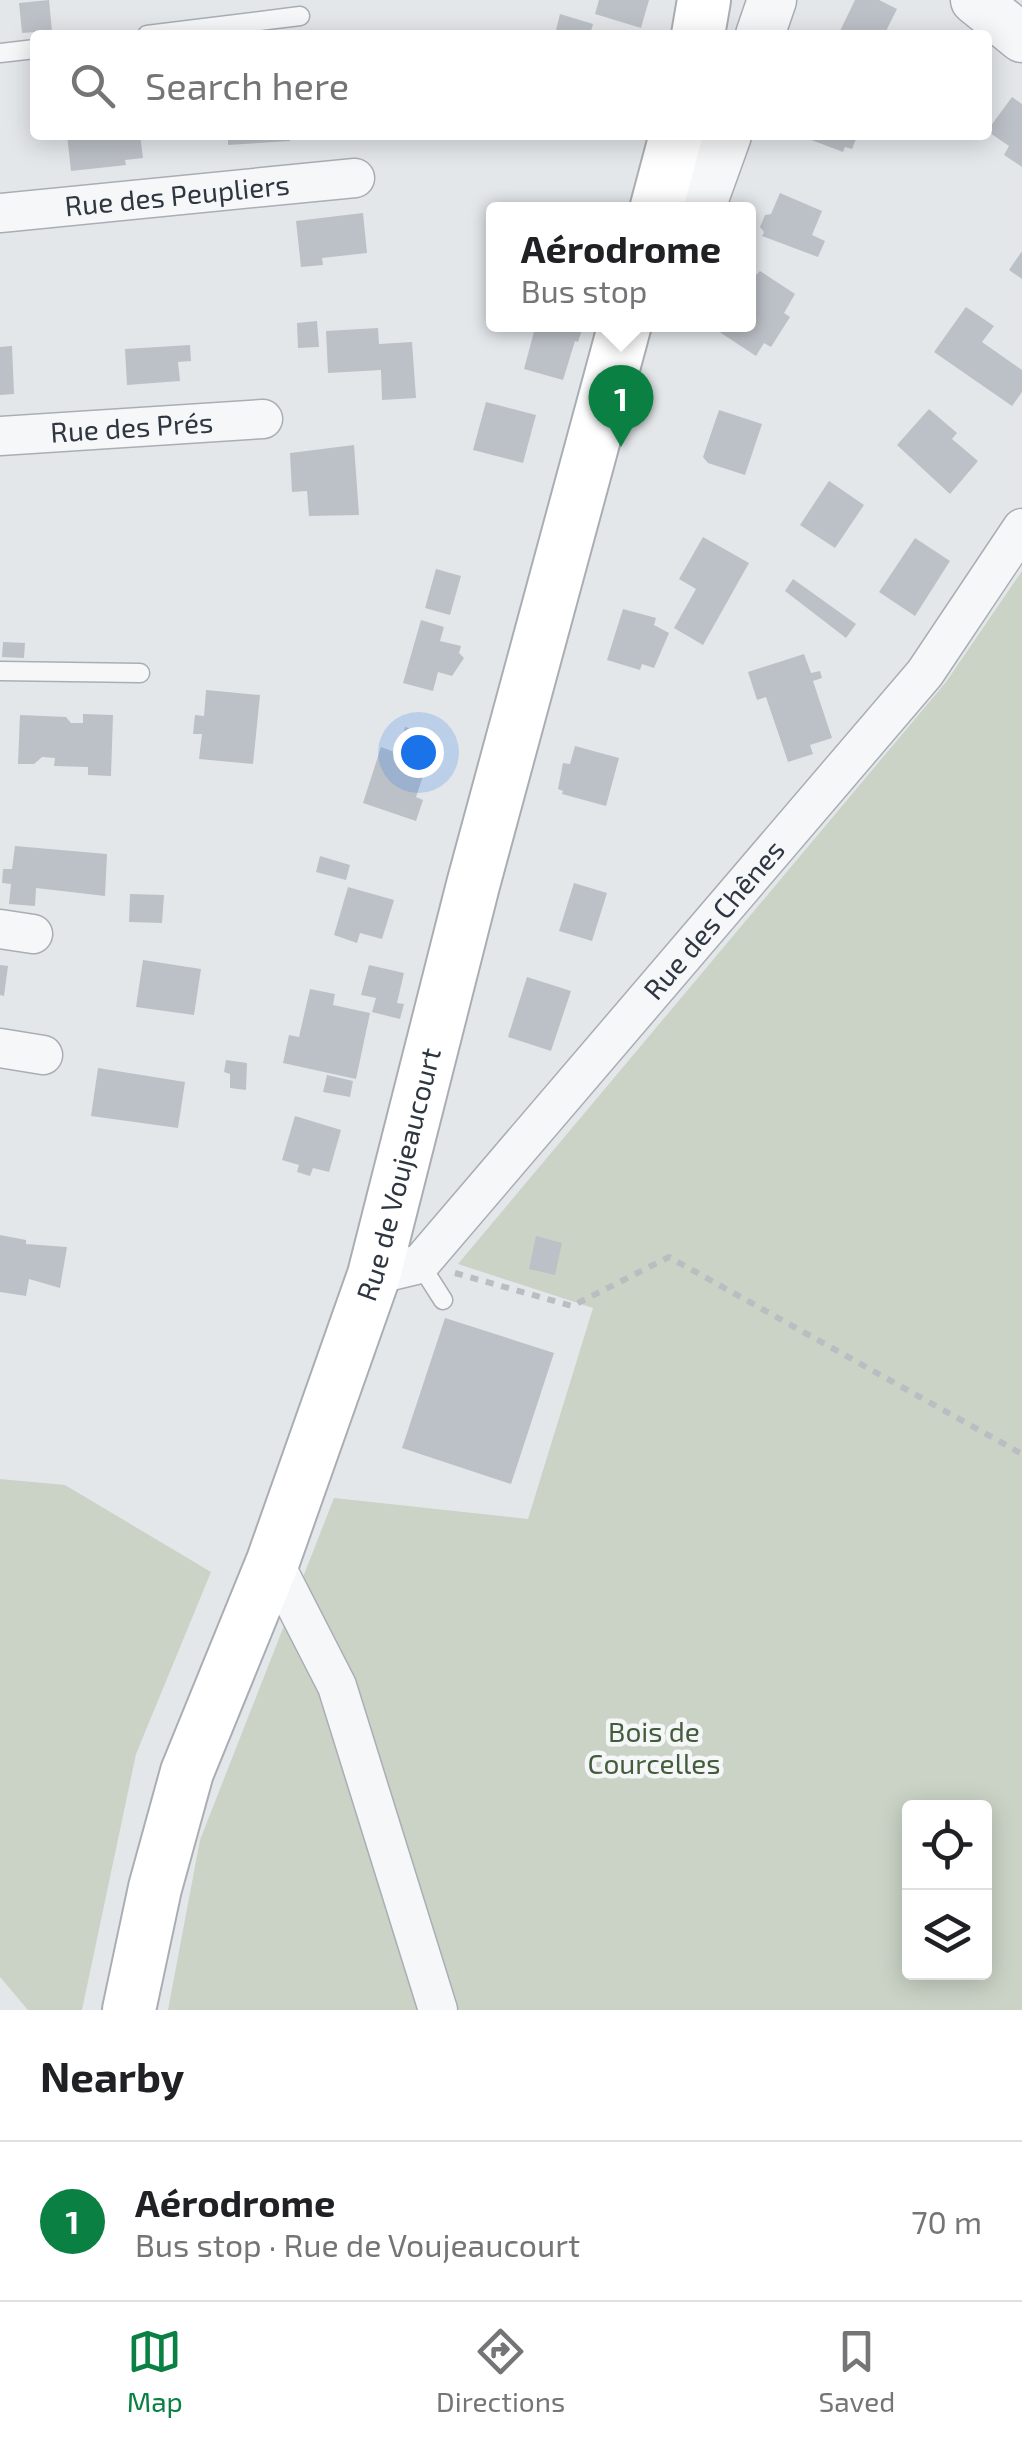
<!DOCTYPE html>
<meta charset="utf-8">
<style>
:root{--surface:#fff;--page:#f6f6f6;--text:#202124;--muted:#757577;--line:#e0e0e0;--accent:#0b8043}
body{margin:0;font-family:"Exo 2",sans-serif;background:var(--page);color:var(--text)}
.controls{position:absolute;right:30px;bottom:30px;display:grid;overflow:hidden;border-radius:10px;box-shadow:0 5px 25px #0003}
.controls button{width:90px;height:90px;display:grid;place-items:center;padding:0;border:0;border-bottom:2px solid var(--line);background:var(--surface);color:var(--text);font:50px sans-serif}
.you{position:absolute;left:418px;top:752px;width:35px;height:35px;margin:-25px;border:8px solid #fff;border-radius:50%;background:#1a73e8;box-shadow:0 0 0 15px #1a73e833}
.badge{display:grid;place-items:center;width:65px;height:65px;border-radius:50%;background:var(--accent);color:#fff;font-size:32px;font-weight:700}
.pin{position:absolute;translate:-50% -82px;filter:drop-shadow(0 2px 5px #0008)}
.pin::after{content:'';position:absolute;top:52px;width:35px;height:30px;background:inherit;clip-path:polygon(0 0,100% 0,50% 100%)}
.popup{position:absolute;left:486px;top:202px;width:270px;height:130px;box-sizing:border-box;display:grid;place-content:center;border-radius:10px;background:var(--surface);filter:drop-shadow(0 2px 8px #0005);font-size:32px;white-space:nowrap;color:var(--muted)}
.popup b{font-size:38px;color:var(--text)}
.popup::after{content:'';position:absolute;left:50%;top:100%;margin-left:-20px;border:20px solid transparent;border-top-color:var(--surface)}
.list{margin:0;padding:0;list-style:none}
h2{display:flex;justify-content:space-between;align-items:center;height:130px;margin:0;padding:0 40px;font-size:42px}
h2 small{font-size:32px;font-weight:400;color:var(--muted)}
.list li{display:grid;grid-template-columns:65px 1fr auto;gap:30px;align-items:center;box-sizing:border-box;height:160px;padding:0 40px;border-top:2px solid var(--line)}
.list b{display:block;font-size:38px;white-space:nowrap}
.list p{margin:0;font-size:32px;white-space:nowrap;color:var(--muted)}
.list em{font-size:32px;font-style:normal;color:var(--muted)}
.icon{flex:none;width:55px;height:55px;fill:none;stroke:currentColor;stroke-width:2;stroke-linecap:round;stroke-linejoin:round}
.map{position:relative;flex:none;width:1022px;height:2010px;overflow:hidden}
.search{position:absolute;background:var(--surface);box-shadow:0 5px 25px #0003;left:30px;right:30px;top:30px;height:110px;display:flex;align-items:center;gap:25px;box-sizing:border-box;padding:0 35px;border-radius:10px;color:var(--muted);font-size:38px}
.sheet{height:290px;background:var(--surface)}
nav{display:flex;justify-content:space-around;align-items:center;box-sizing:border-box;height:140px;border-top:2px solid var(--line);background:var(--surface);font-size:28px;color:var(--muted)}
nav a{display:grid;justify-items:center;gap:5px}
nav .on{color:var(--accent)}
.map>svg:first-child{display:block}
</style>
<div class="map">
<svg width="1022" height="2010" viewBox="0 0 1022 2010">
<rect width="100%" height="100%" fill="#e4e7ea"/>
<g fill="#cad3c6" fill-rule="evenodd">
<path d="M1022 571V2010H168L200 1840 334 1498 528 1519 593 1308 458 1264 946 682ZM910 1808H984V1972H910Z"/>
<polygon points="0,1479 65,1485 211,1572 136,1754 82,2010 28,2010 0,1977"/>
</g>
<g fill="#bcc1c7">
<polygon points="49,0 52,31 22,33 19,3"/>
<polygon points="599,0 649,0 641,28 595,14"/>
<polygon points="855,0 879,0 897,9 884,35 838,35"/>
<polygon points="560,14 593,24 590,35 555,34"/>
<polygon points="1012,97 1022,104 1022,167 1004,155 1009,146 987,131"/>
<polygon points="67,135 140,135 143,158 125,160 126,165 71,171"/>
<polygon points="228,135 289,135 290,141 228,145"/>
<polygon points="798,135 850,135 856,139 852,149 845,147 843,152"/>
<polygon points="780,193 822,211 812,235 825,241 818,257 762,236 764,232 760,227 765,215 771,214"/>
<polygon points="363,213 367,253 322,258 323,265 301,267 296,221"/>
<polygon points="1022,251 1022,279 1009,270"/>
<polygon points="760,271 795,294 784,313 790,317 771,347 764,343 756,356 721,333 718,328 721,324 749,324 749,282"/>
<polygon points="966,307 994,326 982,342 1022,370 1022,392 1012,406 934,352"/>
<polygon points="317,321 319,347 298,348 297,323"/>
<polygon points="536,324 584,324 578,342 575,341 563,380 524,369"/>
<polygon points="378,328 379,344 412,342 416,398 382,400 381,370 328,373 326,331"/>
<polygon points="190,345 191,361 178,362 180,381 127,385 125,349"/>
<polygon points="12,346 14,394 0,395 0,347"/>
<polygon points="486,402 536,415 523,463 473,450"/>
<polygon points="929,409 957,433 952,439 978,461 950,494 897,445"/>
<polygon points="719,410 762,424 745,475 708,463 703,457"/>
<polygon points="354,445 359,515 309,516 307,491 292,492 290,453"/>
<polygon points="829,481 864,505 835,548 800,525"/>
<polygon points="703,537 749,563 703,645 674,628 696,589 679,579"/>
<polygon points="915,538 950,561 915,616 879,592"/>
<polygon points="436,569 461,576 450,615 425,608"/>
<polygon points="793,579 856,624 846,638 785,591"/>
<polygon points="623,609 656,618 654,625 669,633 654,668 642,664 640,670 607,660"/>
<polygon points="421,620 444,627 440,641 461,646 459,653 464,658 452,676 438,672 433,691 403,683"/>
<polygon points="3,642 25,643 24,658 2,657"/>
<polygon points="804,654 811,673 820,671 822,678 813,681 832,738 810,745 813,754 788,762 766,697 757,700 748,672"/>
<polygon points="206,690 260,695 253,764 199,759 202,734 193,734 195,715 204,716"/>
<polygon points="83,714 113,715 111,776 88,775 88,767 54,766 55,758 42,757 34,764 18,764 20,715 66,717 71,723 83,723"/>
<polygon points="405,727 436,737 416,797 423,800 416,821 363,803 381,747 397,753"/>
<polygon points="575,746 619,758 606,806 562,794 563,791 558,789 563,763 570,764"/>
<polygon points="15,846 107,854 105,896 36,888 35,906 9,904 11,884 2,883 3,869 12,869"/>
<polygon points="320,856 350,865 346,880 316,872"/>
<polygon points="574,883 607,893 592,941 559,931"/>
<polygon points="348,887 394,900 382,939 360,933 357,943 334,935"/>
<polygon points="130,894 164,895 162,923 129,922"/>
<polygon points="143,960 201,969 194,1015 136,1007"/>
<polygon points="0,965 8,966 4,996 0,995"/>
<polygon points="369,965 404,973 397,1003 404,1004 400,1019 372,1012 376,998 361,995"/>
<polygon points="527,977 571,991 551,1051 508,1037"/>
<polygon points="310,989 335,994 333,1005 370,1013 356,1079 283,1063 289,1035 299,1037"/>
<polygon points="226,1060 247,1063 246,1090 230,1088 230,1074 224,1072"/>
<polygon points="98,1068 185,1082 178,1128 91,1116"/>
<polygon points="327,1075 353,1081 350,1097 323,1092"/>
<polygon points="295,1116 341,1130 329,1172 313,1168 310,1176 297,1172 299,1165 282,1160"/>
<polygon points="0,1235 26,1240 26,1244 67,1247 60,1288 29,1279 26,1296 0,1292"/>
<polygon points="536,1236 562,1243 555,1275 529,1269"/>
<polygon points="445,1318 554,1353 511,1484 402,1448"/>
</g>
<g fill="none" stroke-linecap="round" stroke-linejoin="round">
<defs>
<g id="service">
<polyline points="147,35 300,16"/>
<polyline points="0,53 35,49"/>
<polyline points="0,671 140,673"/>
<polyline points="420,1264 443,1300"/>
</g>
<g id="minor">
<path id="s1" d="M0 213 355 178"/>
<path id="s2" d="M0 436 263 419"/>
<polyline points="0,929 33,934"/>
<polyline points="0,1048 43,1055"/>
<path id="s3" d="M374 1275 420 1264 925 673 1022 528"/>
<polyline points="273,1561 337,1686 438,2010"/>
</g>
<g id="tertiary">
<polyline points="975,0 1022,38"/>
<polyline points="760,35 772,0"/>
<polyline points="700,210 727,135"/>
</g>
<g id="secondary">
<polyline points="698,35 704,0"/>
<polyline points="656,210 676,135"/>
<path id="s4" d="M129 2010 155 1888 187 1772 273 1561 374 1275 473 885 625 324"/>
</g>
</defs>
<use href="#service" stroke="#a9aeb4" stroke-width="21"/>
<use href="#minor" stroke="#a9aeb4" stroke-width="41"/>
<use href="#tertiary" stroke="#a9aeb4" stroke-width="51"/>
<use href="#secondary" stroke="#a9aeb4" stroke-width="56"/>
<polyline stroke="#babdc2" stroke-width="6" stroke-dasharray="8 8" stroke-linecap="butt" points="455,1273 572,1306 669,1257 1022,1454"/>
<use href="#service" stroke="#f6f7f9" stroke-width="18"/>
<use href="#minor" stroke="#f6f7f9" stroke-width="38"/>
<use href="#tertiary" stroke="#f6f7f9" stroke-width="48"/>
<use href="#secondary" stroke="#fff" stroke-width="52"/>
</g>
<g text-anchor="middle" stroke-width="9" stroke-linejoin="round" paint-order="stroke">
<g font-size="28" fill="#2d3641" stroke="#f4f6f8">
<text dy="10" stroke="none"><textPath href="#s1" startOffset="178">Rue des Peupliers</textPath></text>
<text dy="10" stroke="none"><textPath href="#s2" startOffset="132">Rue des Prés</textPath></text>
<text dy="10" stroke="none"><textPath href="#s3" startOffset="500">Rue des Chênes</textPath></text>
<text dy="10" stroke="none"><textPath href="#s4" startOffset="880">Rue de Voujeaucourt</textPath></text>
</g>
<g font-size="28" fill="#445c3c" stroke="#f4f6f8">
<text x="654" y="1742">Bois de<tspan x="654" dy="32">Courcelles</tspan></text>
</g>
</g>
</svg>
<div class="controls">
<button><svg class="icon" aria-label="locate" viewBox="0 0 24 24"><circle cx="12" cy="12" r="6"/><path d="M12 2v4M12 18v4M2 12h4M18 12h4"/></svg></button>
<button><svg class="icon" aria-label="layers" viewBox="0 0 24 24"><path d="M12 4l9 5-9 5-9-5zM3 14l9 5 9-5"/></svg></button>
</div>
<div class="you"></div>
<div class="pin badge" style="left:621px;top:447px">1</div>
<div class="popup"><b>Aérodrome</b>Bus stop</div>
<div class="search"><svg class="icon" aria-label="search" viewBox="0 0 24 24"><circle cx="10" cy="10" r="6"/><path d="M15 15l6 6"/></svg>Search here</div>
</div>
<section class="sheet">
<h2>Nearby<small></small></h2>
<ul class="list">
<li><span class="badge">1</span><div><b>Aérodrome</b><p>Bus stop · Rue de Voujeaucourt</p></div><em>70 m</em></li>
</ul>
</section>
<nav>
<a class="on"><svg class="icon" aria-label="map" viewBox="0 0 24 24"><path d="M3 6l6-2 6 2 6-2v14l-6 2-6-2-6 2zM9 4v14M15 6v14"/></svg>Map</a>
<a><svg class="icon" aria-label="directions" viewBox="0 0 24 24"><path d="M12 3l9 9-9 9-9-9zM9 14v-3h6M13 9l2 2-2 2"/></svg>Directions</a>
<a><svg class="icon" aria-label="saved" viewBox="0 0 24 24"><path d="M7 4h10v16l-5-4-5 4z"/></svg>Saved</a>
</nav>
